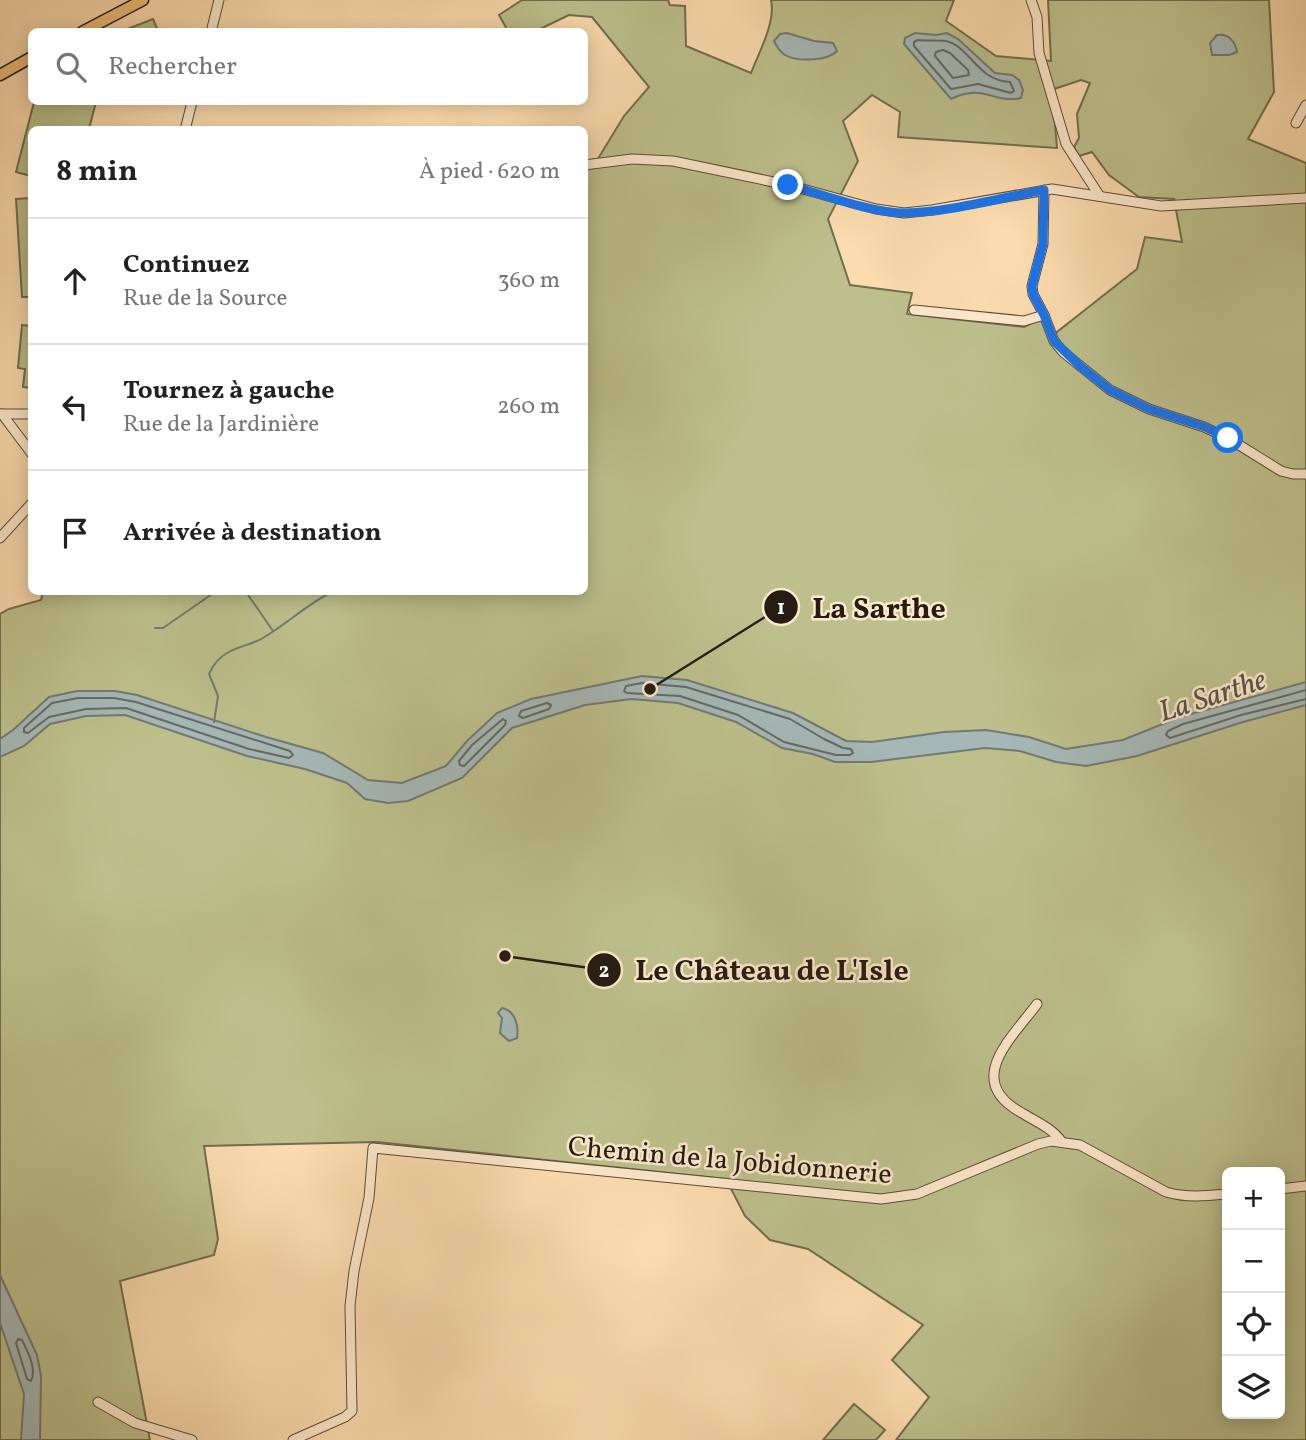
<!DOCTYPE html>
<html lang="fr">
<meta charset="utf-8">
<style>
:root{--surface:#fff;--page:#f6f6f6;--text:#222;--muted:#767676;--line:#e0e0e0}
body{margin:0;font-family:Vollkorn,serif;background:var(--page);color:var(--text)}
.controls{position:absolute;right:21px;bottom:21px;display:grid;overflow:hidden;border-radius:10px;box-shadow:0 4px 18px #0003}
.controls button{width:63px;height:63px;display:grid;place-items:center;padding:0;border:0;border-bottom:2px solid var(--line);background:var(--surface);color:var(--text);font:35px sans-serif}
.stop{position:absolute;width:21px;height:21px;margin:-16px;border:5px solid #1a73e8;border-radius:50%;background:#fff}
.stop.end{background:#1a73e8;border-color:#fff;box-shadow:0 2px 7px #0008}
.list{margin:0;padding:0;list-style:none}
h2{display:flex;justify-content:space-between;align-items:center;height:91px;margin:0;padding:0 28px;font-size:30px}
h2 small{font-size:23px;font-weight:400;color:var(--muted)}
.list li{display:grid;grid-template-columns:46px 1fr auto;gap:21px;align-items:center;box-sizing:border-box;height:126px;padding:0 28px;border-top:2px solid var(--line)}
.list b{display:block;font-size:26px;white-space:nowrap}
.list p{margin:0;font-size:23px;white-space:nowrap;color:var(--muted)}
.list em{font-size:23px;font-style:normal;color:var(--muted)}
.icon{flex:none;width:38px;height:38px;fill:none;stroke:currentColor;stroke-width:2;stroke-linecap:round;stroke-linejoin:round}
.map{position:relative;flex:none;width:1306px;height:1440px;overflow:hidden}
.search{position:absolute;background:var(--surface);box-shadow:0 4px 18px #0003;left:28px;top:28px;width:560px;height:77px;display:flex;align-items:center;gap:18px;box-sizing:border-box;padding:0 24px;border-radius:10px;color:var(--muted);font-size:26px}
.panel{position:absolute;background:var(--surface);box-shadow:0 4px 18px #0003;left:28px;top:126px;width:560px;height:469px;border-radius:10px}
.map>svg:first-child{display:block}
</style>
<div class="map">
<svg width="1306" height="1440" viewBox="0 0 1306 1440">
<rect width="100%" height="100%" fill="#fcdcaf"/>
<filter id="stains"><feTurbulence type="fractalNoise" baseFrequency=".00286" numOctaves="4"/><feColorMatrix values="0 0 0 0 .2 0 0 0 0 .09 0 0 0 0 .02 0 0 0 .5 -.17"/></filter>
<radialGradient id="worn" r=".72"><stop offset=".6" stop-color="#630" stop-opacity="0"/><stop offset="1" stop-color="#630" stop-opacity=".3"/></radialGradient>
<g fill="#bdc08c" stroke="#716e50" stroke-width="2" fill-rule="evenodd">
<path d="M522 0H668L670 5 685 6 686 46 751 73C759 52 776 22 771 0H954L946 21 996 56 1051 61 1048 0H1269L1274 92 1248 139 1306 163V1440H896L929 1397 892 1360 923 1325 808 1249 770 1240 745 1216 726 1179 377 1142 204 1146 218 1239 214 1255 120 1281 150 1440H0V614L9 609 41 600 43 592H584L585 166 596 162 624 116 649 87 592 17 569 15 536 31H508L499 15ZM1081 80 1090 83 1077 114 1079 138 1074 147 1079 156 1092 152 1109 175 1139 197 1174 199 1182 242 1145 237 1137 269 1053 335 1040 319 1024 327 907 314 912 293 850 285 828 219 858 161 843 121 872 95 900 112 898 137 1057 148 1055 124 1048 91ZM1227 1172H1280V1414H1227Z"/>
<polygon points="153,19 158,31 125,31 125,30"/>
<polygon points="34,102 96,102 89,129 32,130 31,176 16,172"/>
<polygon points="31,198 31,297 22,297 16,199"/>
<polygon points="22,325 31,326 31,388 23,387 25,369 18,368"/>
<polygon points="854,1404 885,1430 876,1440 823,1440"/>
</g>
<g fill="#a5b8b7" stroke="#727a75" stroke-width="2">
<path d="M787 33 814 41 833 43 837 51C828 61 797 62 785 55 780 52 777 47 774 41L780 34Z"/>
<path d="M915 33 936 35 947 33 958 39 995 73 1012 75 1019 80 1023 90 1021 98C992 104 985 83 951 99L904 44 905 38Z"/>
<path d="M1217 35C1228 33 1235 41 1237 52L1229 55H1212L1210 43Z"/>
<polygon points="642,676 687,680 793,713 846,741 872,742 944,732 986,730 1029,737 1066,749 1123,740 1180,717 1306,682 1306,705 1243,722 1137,756 1086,766 1056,762 1020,751 985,748 871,762 835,762 813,754 782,748 736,722 678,703 631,699 585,705 512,728 462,778 408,801 388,803 365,799 347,783 305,769 247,756 125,715 86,716 50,724 24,746 0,757 0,739 13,730 49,697 77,691 115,691 137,695 266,737 323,753 368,780 402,783 446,766 467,741 497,713 531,699"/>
<path d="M502 1008C515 1010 519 1026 517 1038L509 1041 500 1033 502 1018 498 1013Z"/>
<polygon points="0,1275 37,1355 41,1376 40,1440 21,1440 24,1394 0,1323"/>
</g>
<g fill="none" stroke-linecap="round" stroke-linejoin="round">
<g stroke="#656a65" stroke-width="2">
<path d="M918 40C925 41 941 40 946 41 971 47 976 80 1010 82L1014 91 1011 93 978 84 951 89 914 46V42Z"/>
<polygon points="943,50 950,53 968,70 969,75 953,78 935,56 936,52"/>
<polygon points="642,683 686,687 790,719 824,739 843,748 851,749 853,753 850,755 836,755 784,742 738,715 680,696 627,693 624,691 626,686"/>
<polyline points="1306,690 1183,724 1168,731 1166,735 1170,738 1241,715 1306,699"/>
<polygon points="78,698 114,698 136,702 290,751 293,755 289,758 249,749 126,708 86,709 49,717 28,733 24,732 24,728 52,703"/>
<polygon points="547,703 551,705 549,709 523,718 519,716 521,711"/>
<polygon points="503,719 506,721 505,725 464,766 460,765 459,761 472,745"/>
<path d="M18 1339 22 1340C28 1352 37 1369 31 1381L27 1379 16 1343Z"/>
</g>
<g stroke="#727a75" stroke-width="2">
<polyline points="246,592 273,631"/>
<polyline points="155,628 163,628 215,592"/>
<path d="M214 722 218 696 209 674C213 665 218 658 227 653 238 646 251 645 263 638 287 624 307 604 332 592"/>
</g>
<defs>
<g id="minor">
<polyline points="1031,0 1037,17 1039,53 1066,144 1099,195"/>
<polyline points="211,32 219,0"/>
<polyline points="1296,123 1306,105"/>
<polyline points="185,130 192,102"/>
<polyline points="584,165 632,159 673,161 788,185 876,209 904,213 932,210 1052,189 1161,206 1306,198"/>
<polyline points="1044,190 1043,244 1032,286 1033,294 1044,315 1054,341 1063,352 1110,390 1149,409 1204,427 1228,438 1281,471 1293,474 1306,474"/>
<polyline points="914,310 1024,321 1044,315"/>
<polyline points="0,414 32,414"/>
<polyline points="2,414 32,454"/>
<polyline points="0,538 32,503"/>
<path d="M1037 1004C1011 1039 963 1081 1022 1113 1035 1121 1052 1128 1061 1141"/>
<polyline points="1280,1189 1306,1186"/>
<polyline points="98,1402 135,1423 192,1440"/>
<path d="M293 1440 345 1417 352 1411 350 1306 354 1271 369 1198 373 1148 881 1199 917 1194 1038 1144 1051 1141 1080 1145 1166 1192C1186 1198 1206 1196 1227 1194"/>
</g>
<g id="major">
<polyline points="82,32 143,0"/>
<polyline points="0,75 32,57"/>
</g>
</defs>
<use href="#minor" stroke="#5b4c3a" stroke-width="11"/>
<use href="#major" stroke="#251c13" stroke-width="13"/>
<use href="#minor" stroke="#fde8cb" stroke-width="9"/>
<use href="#major" stroke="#eebe78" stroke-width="10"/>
</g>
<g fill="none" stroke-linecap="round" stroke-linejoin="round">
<path stroke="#1a73e8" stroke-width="9" d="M788 185C822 194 871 213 905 213 951 212 999 198 1044 190L1043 244 1032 286 1033 294 1044 315 1054 341 1080 366 1110 390 1149 409 1205 427 1228 438"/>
</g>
<g text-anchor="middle" stroke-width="5" stroke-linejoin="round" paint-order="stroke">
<g font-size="28" fill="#251c13" stroke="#fde8cb">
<text transform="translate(730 1159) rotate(5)" y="10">Chemin de la Jobidonnerie</text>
</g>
<g font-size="30" font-style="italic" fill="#52534c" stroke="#fde8cb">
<text transform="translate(1212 695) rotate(-18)" y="10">La Sarthe</text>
</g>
</g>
<path fill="none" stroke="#251c13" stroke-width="2.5" d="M650 689L781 607M505 956L604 970"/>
<g fill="#251c13" stroke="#fde8cb" stroke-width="2.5">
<circle cx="650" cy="689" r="7"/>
<circle cx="505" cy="956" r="7"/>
<circle cx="781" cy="607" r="18"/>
<circle cx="604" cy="970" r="18"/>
</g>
<g font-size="21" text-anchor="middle" font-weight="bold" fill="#fff">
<text x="781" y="614">1</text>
<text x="604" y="977">2</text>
</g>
<g font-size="30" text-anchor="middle" font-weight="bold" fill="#251c13" stroke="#fde8cb" stroke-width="5" stroke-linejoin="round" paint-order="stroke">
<text x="879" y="618">La Sarthe</text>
<text x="772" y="980">Le Château de L'Isle</text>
</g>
<rect width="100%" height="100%" filter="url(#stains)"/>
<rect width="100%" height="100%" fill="url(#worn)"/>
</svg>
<div class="controls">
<button>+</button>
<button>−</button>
<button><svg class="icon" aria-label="locate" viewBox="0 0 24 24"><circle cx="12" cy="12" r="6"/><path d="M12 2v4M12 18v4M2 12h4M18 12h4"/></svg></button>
<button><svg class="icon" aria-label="layers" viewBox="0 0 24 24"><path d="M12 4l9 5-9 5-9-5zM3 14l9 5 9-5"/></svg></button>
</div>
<div class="stop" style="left:1228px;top:438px"></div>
<div class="stop end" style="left:788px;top:185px"></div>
<div class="search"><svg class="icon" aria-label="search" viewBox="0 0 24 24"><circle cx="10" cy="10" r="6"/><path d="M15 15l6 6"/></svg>Rechercher</div>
<section class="panel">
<h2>8 min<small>À pied · 620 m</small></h2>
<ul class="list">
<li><svg class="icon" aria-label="ahead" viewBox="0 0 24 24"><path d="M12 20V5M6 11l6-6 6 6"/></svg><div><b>Continuez</b><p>Rue de la Source</p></div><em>360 m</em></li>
<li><svg class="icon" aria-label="left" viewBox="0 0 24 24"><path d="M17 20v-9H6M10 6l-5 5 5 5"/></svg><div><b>Tournez à gauche</b><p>Rue de la Jardinière</p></div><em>260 m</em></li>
<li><svg class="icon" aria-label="arrive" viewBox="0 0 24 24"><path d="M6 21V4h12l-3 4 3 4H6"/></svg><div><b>Arrivée à destination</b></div></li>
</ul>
</section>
</div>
